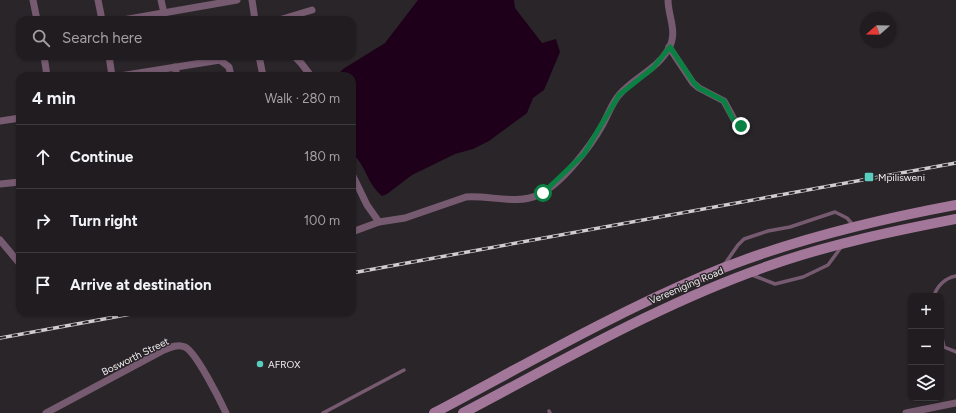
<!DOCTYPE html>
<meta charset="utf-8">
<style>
:root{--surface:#201c1f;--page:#2d292c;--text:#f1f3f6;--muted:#a2a1a4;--line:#3d3a3d}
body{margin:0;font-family:Figtree,sans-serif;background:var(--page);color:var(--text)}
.controls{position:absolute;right:12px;bottom:12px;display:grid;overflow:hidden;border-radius:8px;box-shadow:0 1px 3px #0004}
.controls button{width:36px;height:36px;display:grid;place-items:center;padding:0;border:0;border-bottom:1px solid var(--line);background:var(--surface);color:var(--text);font:20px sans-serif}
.compass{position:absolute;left:860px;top:12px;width:36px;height:36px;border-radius:50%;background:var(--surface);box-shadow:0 1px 3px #0004;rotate:250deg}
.stop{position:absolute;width:12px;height:12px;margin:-9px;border:3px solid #0b8043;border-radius:50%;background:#fff}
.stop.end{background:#0b8043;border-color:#fff;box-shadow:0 1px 4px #0008}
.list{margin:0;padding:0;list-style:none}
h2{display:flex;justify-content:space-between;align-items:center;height:52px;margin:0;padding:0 16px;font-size:17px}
h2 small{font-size:13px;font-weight:400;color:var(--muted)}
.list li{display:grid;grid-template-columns:26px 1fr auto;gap:12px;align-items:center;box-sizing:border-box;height:64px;padding:0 16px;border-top:1px solid var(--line)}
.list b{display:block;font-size:15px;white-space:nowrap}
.list em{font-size:13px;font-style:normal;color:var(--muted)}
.icon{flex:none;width:22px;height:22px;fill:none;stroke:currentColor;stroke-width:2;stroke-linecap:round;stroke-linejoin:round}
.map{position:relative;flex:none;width:956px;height:413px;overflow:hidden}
.search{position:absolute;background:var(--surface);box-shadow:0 1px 3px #0004;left:16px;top:16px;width:340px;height:44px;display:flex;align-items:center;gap:10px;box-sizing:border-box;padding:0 14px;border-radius:12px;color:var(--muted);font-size:15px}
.panel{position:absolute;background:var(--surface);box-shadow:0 1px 3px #0004;left:16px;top:72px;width:340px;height:244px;border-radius:12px}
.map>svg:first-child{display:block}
</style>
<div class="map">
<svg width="956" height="413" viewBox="0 0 956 413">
<rect width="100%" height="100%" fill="#2a2529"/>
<path fill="#1e001a" d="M418 0H514L515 8 542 43 556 39 560 52 544 90 533 98 527 113 489 141 473 149 455 154 412 175 387 194 382 196C366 182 367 167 352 153V76H337L343 69 385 43Z"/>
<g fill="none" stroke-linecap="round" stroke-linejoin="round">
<g stroke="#765a70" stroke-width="3.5">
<polyline points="724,265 738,245 744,239 768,231 790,227 835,212 847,218 854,226"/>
<polyline points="752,275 775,284 803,277 828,265 842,246"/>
<path d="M934 296C937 286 945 278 956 276"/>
<polyline points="941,333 944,347 956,352"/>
<polyline points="549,411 550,413"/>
<polyline points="323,413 404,370"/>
</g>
<g stroke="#765a70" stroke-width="7">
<polyline points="33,0 37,20"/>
<polyline points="98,0 102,20"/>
<polyline points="161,0 164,13"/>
<polyline points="252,0 255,20"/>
<polyline points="123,20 237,0"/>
<polyline points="279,20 312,10"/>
<polyline points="669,47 693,83 699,88 724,101 736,123 746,128"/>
<polyline points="44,56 47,76"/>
<polyline points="109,56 112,76"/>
<polyline points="259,56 263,76"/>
<polyline points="294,56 301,63 311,76"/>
<polyline points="175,67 177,76"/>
<polyline points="120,76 220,60 229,67 231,76"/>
<polyline points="0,121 20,118"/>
<path d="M352 174 367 205 379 222 405 218 466 197C489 195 517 205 538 195 561 185 591 146 603 124 608 115 612 103 619 95 634 77 658 69 669 48 678 32 668 16 668 0"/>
<polyline points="0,184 20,182"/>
<polyline points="352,232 379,222"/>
<polyline points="0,240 20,264"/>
<path d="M46 413 164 350C171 347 178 344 185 347 196 352 220 400 226 413"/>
<polyline points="906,413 956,403"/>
</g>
<g stroke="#a27799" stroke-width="10">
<path d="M434 413C523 366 611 315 703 276 784 242 870 221 956 205"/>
<path d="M463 413C564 360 663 302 771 265 831 244 894 231 956 219"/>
</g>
<defs>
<g id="rail">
<polyline points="352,273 956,163"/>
<polyline points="0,338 142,312"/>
</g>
</defs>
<use href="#rail" stroke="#d0cdcf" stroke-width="3.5"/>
<use href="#rail" stroke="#2a2529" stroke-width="2" stroke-dasharray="6" stroke-linecap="butt"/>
</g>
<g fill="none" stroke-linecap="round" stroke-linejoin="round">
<polyline stroke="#0b8043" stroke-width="5" points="543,193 584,154 619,95 653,68 670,47 694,83 699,88 724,101 733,119 741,126"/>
</g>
<g fill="#59cebf" stroke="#2a2529" stroke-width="1.5">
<rect x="864" y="172" width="10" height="10" rx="2"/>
<circle cx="260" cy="364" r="4"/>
</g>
<g text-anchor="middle" stroke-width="3" stroke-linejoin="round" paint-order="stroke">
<g font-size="10" fill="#f0edef" stroke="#2a2529" text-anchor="start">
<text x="878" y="181">Mpilisweni</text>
<text x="268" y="368">AFROX</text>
</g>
<g font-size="10" fill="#f0edef" stroke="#2a2529">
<text transform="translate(686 285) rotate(-23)" y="4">Vereeniging Road</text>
<text transform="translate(135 356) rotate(-26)" y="4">Bosworth Street</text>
</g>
</g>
</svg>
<div class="controls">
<button>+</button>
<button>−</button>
<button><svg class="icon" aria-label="layers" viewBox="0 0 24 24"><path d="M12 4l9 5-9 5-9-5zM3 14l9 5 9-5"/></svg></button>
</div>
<svg class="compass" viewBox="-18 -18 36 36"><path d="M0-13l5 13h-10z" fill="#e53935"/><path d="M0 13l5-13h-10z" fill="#a2a1a4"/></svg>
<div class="stop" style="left:543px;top:193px"></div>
<div class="stop end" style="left:741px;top:126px"></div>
<div class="search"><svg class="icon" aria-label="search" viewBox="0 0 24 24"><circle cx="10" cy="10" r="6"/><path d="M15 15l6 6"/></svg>Search here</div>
<section class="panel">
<h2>4 min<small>Walk · 280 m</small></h2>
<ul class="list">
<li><svg class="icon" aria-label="ahead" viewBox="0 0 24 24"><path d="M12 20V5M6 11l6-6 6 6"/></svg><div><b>Continue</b></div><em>180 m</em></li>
<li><svg class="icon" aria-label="right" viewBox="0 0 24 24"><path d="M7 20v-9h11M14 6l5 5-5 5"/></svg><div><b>Turn right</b></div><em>100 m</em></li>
<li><svg class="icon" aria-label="arrive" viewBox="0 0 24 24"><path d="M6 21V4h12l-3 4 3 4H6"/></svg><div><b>Arrive at destination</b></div></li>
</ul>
</section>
</div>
